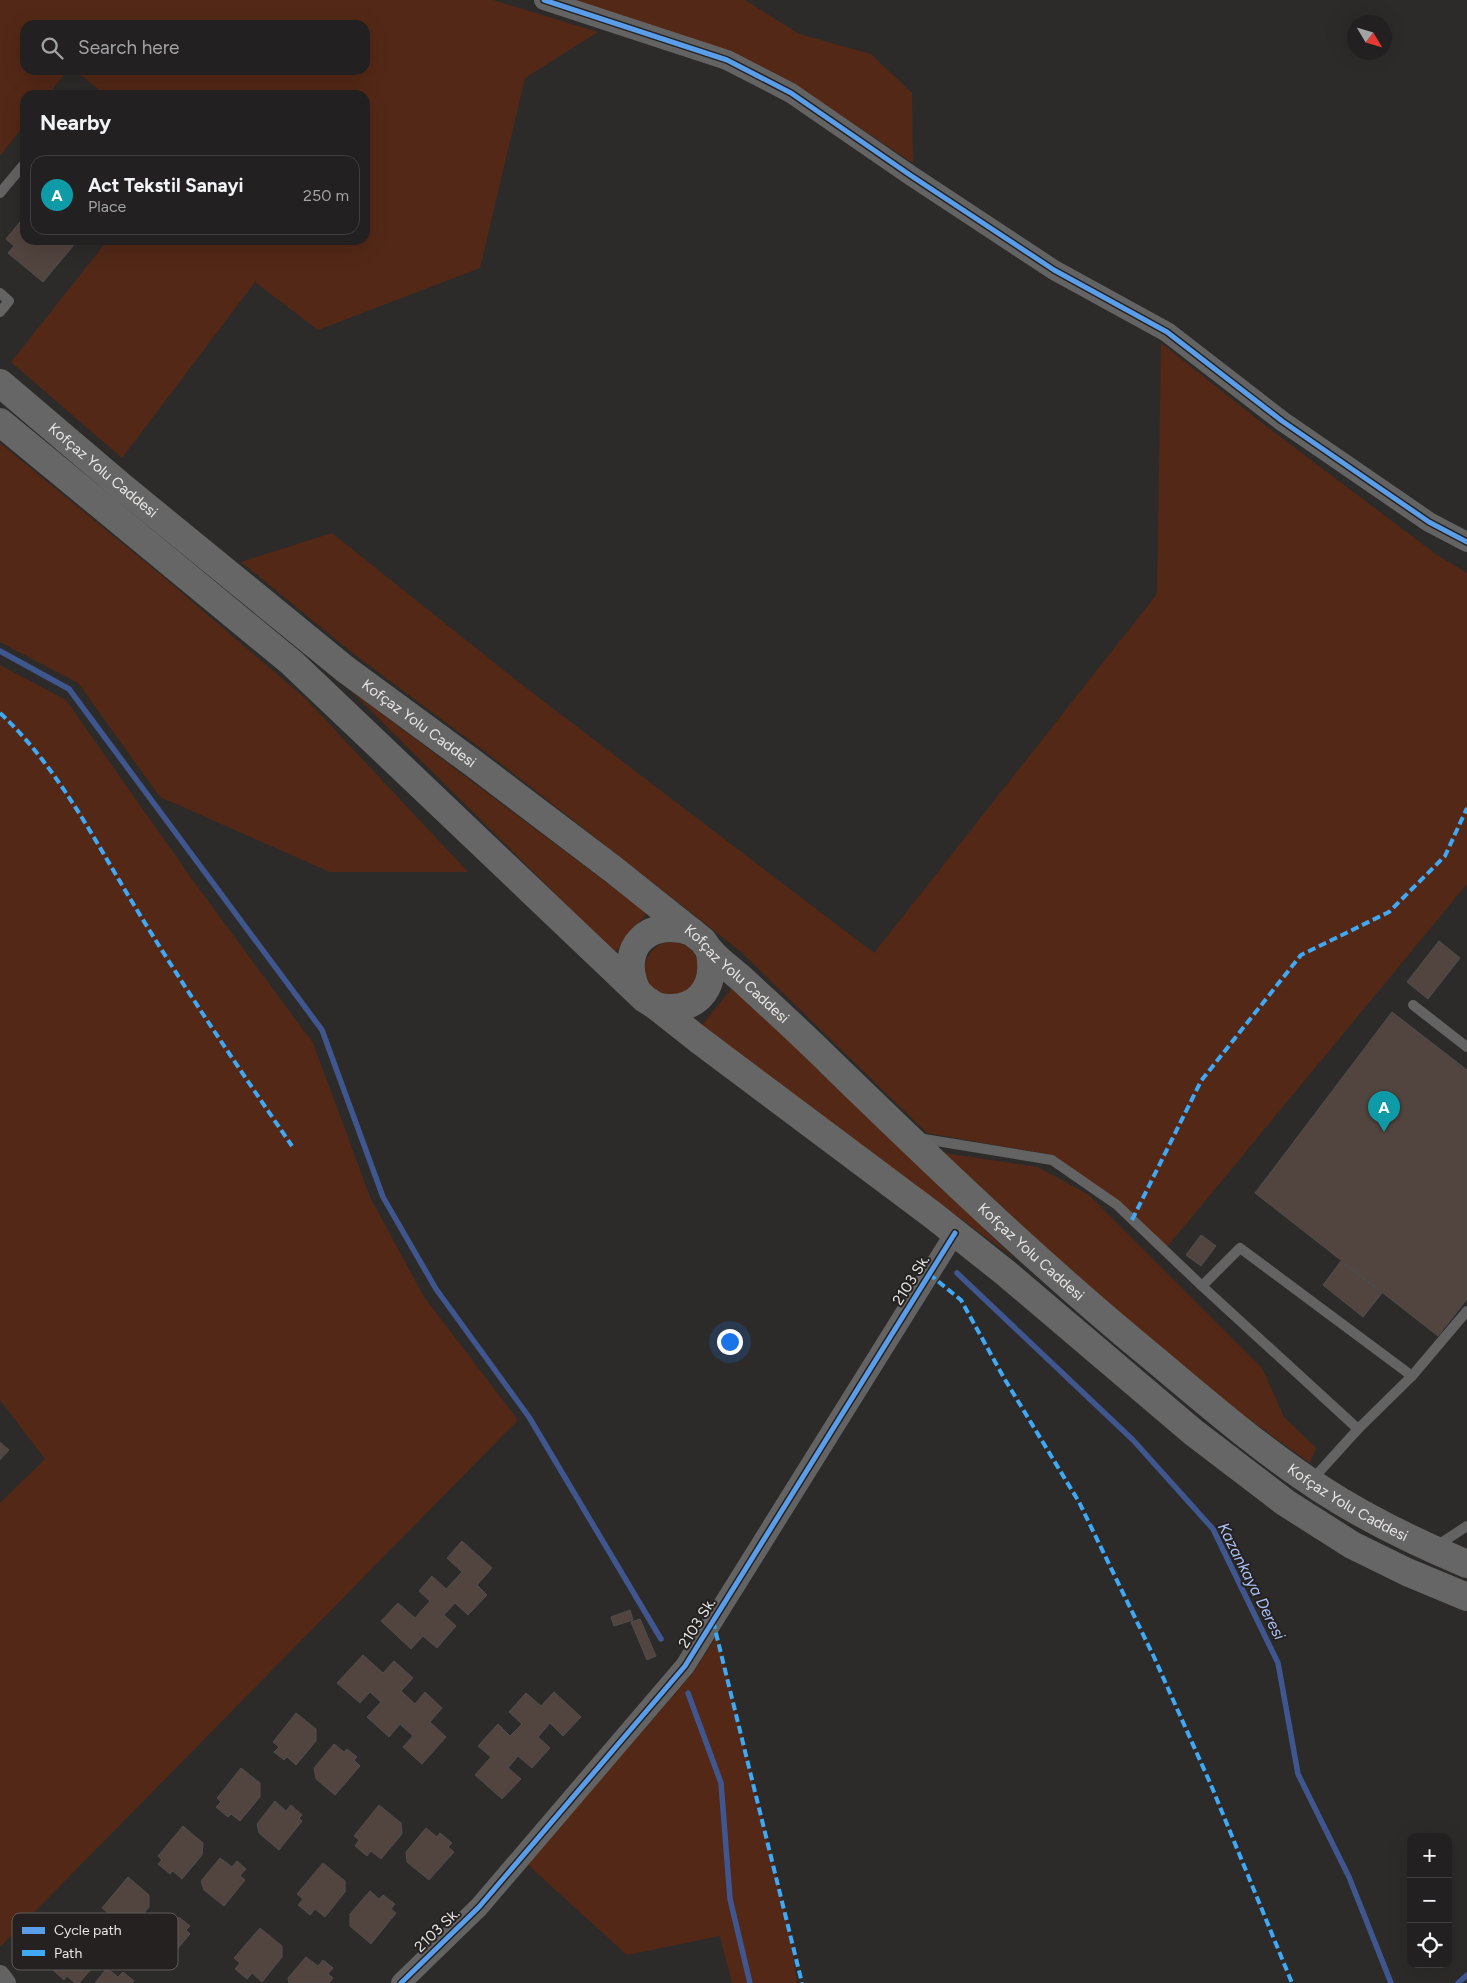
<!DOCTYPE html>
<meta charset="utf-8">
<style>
:root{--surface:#222020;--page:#2e2d2d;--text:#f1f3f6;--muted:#a2a3a5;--line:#3f3e3e;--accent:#a7a5a4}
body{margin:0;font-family:Figtree,sans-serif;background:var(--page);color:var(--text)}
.controls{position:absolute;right:15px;bottom:15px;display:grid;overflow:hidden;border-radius:10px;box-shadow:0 5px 20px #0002}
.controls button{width:45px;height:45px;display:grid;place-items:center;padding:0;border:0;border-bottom:1px solid var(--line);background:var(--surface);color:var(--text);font:25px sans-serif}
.compass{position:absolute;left:1347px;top:15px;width:45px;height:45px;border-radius:50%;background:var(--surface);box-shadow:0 5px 20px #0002;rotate:128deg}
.you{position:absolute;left:729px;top:1341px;width:18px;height:18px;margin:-12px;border:4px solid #fff;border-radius:50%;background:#1a73e8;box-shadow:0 0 0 8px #1a73e833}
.badge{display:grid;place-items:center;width:32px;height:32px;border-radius:50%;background:var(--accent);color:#fff;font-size:16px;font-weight:700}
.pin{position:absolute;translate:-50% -41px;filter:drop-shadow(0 1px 2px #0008)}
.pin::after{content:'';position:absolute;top:26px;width:18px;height:15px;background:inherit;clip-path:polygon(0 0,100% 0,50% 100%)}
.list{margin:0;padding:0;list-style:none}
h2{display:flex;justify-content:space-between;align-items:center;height:65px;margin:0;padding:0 20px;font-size:21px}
h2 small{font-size:16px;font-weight:400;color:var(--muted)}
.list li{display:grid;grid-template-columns:32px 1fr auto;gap:15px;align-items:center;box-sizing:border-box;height:80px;margin:0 10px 10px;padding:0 10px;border:1px solid var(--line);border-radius:15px}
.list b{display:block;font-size:19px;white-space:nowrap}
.list p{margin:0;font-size:16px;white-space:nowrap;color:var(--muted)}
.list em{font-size:16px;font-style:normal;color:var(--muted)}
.icon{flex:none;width:28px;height:28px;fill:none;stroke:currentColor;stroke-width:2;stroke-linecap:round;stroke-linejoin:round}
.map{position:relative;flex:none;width:1467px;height:1983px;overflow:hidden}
.search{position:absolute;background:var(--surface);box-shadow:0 5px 20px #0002;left:20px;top:20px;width:350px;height:55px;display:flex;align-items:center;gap:12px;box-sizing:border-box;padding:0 18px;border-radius:15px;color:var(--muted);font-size:19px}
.panel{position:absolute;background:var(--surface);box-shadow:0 5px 20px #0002;left:20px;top:90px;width:350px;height:155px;border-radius:15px}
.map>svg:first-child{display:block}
</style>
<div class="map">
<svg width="1467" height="1983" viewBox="0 0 1467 1983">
<rect width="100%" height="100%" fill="#2d2b2a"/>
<g fill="#532816">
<polygon points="0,0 493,0 598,32 525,78 480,268 318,330 255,282 122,458 11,362 108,240 365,240 365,95 106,95 74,70 365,70 365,25 25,25 25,70 68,70 48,95 25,95 25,124 0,156"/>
<polygon points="568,0 745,0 799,34 871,54 912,93 913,163 795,85"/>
<polygon points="1161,343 1275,433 1437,555 1467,573 1467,884 1167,1247 1119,1202 1053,1155 927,1133 740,951 491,756 355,655 241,562 332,533 521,684 874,953 1157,594"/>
<polygon points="0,443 161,575 306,699 468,872 330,872 160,797 78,683 0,642"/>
<polygon points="0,665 66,700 194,882 313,1043 370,1197 424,1297 518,1420 0,1947 0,1503 45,1459 0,1400"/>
<polygon points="350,690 647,913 615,953"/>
<circle cx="672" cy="969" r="27"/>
<polygon points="734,986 1014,1258 701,1026"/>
<polygon points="944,1153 1038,1167 1089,1195 1262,1368 1284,1417 1316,1448 1310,1463 1217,1396 1072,1272"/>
<polygon points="717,1635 790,1934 797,1983 732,1983 720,1936 627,1955 527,1864 694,1672"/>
</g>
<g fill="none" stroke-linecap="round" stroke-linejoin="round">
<g stroke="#3f568f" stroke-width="5.5">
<polyline points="0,651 69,689 322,1030 383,1197 436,1289 529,1417 661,1639"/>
<polyline points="957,1273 1133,1440 1213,1529 1278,1663 1298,1774 1349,1877 1391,1983"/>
<polyline points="688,1693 721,1783 730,1899 750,1983"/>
<polyline points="1458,1983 1467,1975"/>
</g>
</g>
<g fill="#52443f" stroke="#504e4e">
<polygon points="25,216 25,240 78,240 43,282 8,253 14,246 6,239"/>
<polygon points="1439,941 1460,958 1428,999 1407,982"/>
<polygon points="1392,1012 1467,1070 1467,1299 1438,1336 1255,1193"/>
<polygon points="1201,1235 1216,1246 1201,1266 1186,1255"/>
<polygon points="1341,1261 1382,1293 1363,1317 1323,1285"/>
<polygon points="0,1442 9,1450 0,1460"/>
<polygon points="462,1541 492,1568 477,1585 487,1595 468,1615 455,1603 444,1615 456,1626 437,1648 423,1636 411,1649 381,1621 398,1603 415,1618 430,1601 419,1591 432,1576 446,1589 462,1572 447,1558"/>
<polygon points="630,1610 633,1620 614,1626 611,1617"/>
<polygon points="640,1619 656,1656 647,1660 631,1622"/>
<polygon points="363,1655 383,1673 394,1661 413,1678 401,1691 415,1704 425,1692 442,1708 430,1722 446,1737 422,1764 403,1747 413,1736 400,1724 389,1737 367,1717 381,1702 370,1692 360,1703 337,1683"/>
<polygon points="554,1692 581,1717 563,1736 550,1723 538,1737 550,1748 532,1768 518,1756 508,1768 521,1779 502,1799 475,1775 491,1757 478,1746 498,1724 510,1736 522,1724 509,1712 526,1693 541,1706"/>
<polygon points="296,1713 316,1729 316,1741 296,1765 287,1757 284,1760 274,1752 279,1747 273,1742"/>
<polygon points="334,1744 344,1752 347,1749 357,1757 354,1760 360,1766 335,1795 316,1779 314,1768"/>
<polygon points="241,1768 260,1783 260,1797 240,1821 231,1814 228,1817 216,1807 221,1802 217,1798"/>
<polygon points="275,1801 286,1811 291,1805 302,1815 299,1818 302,1821 279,1850 259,1833 257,1824"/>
<polygon points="379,1805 401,1823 402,1834 381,1859 371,1851 367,1856 355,1846 359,1840 354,1836"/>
<polygon points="183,1826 203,1843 202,1855 182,1879 173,1871 170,1874 158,1864 162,1860 158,1856"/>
<polygon points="426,1828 437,1837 440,1833 452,1843 448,1847 454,1852 429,1880 407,1862 406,1852"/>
<polygon points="220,1858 232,1867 237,1861 246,1869 240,1876 245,1880 224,1906 204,1890 201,1881"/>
<polygon points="323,1863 345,1881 345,1892 325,1917 315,1909 310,1915 298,1905 303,1899 297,1894"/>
<polygon points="128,1877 149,1895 149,1907 129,1931 119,1923 115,1929 102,1919 108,1913 102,1908"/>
<polygon points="370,1891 379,1899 383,1895 395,1904 391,1909 396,1913 371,1944 350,1926 350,1914"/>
<polygon points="163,1913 174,1923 179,1917 190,1926 186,1930 190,1934 167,1961 147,1944 145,1935"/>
<polygon points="260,1928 282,1946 282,1957 262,1982 252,1973 247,1979 235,1969 240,1963 234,1958"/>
<polygon points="76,1930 97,1948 99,1960 79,1983 75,1983 67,1976 64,1980 53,1970 56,1965 50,1960"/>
<polygon points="306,1957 318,1966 323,1960 333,1968 328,1974 333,1978 329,1983 289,1983 288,1978"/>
<polygon points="107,1968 118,1977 123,1972 134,1981 132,1983 95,1983"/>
</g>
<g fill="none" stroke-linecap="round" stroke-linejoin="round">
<g stroke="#646363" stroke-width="10">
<polyline points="0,193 25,163"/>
<polyline points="0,293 9,301 0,312"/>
<polyline points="1413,1005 1467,1047"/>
<polyline points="918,1138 1052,1160 1117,1205 1202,1286 1358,1429"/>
<polyline points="1202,1286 1240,1248 1412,1376"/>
<polyline points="1311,1481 1358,1429 1412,1376 1467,1311"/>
<polyline points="1435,1547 1467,1526"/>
</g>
<g stroke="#646363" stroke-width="20">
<polyline points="544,0 727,60 791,93 910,175 1054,270 1167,332 1282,421 1429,522 1467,542"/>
<polyline points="0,1975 6,1983"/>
<polyline points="401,1983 479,1907 685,1666 955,1233"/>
</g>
<g stroke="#666" stroke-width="28">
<path id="s1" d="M0 383 121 486 345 669 473 763 614 870 703 941C713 958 730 968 745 982 774 1009 804 1036 832 1064 936 1165 1040 1265 1152 1357 1207 1403 1261 1450 1321 1489 1367 1519 1417 1543 1467 1564"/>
<polyline points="0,422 292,663 645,999 656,1006 699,1040 934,1216 1007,1274 1193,1432 1286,1503 1352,1545 1407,1572 1467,1597"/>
<path d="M636 989C618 947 649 917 692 932"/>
<path d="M656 1006C694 1015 717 990 710 953"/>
</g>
<g stroke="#3fa9f5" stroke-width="4" stroke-dasharray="8 4" stroke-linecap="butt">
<path d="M0 713C58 767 93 838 134 905 184 988 238 1067 292 1146"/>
<polyline points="1132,1220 1201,1081 1301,955 1389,912 1445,856 1467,808"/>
<polyline points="929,1274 961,1300 1004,1378 1079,1502 1154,1657 1211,1785 1292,1983"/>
<polyline points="713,1621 802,1983"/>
</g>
<defs>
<g id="cycleway">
<polyline points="544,0 727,60 791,93 910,175 1054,270 1167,332 1282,421 1429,522 1467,542"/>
<polyline points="401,1983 479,1907 685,1666 955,1233"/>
</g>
</defs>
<use href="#cycleway" stroke="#242120" stroke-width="8"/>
<use href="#cycleway" stroke="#5a9eea" stroke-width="5"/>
</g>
<g text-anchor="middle" stroke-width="4" stroke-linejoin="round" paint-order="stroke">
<g font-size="15" fill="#e8e6e5" stroke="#242120">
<text dy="5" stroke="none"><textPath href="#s1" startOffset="135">Kofçaz Yolu Caddesi</textPath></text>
<text dy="5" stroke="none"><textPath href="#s1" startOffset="540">Kofçaz Yolu Caddesi</textPath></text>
<text dy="5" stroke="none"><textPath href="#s1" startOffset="945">Kofçaz Yolu Caddesi</textPath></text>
<text dy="5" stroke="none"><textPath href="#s1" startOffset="1350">Kofçaz Yolu Caddesi</textPath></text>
<text transform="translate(911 1280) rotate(-58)" y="5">2103 Sk.</text>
<text dy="5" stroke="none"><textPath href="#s1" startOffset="1755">Kofçaz Yolu Caddesi</textPath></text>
<text transform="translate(697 1623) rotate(-58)" y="5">2103 Sk.</text>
<text transform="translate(437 1930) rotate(-44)" y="5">2103 Sk.</text>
</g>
<g font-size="16" font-style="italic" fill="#aac2f9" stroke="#242120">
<text transform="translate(1252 1581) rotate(63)" y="6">Kazankaya Deresi</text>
</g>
</g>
<rect x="12" y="1913" width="166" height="57" rx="8" fill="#242120" stroke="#5f5c5b" stroke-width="1"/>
<rect x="22" y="1927" width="23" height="7" fill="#5a9eea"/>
<rect x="22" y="1950" width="23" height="6" fill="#3fa9f5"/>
<g font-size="14" fill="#e8e6e5">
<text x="54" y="1935">Cycle path</text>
<text x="54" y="1958">Path</text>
</g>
</svg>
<div class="controls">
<button>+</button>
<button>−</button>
<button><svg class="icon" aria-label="locate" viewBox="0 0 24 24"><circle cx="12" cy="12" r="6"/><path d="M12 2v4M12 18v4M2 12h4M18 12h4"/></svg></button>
</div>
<svg class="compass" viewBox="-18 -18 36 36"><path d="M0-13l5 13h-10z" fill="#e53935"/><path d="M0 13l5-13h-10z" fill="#a2a3a5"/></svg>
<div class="you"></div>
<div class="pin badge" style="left:1384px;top:1132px;background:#0f9aa8">A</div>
<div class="search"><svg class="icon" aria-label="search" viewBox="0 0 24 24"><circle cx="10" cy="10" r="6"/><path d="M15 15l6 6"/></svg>Search here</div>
<section class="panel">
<h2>Nearby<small></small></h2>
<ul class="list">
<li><span class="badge" style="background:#0f9aa8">A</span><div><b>Act Tekstil Sanayi</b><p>Place</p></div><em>250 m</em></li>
</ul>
</section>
</div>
